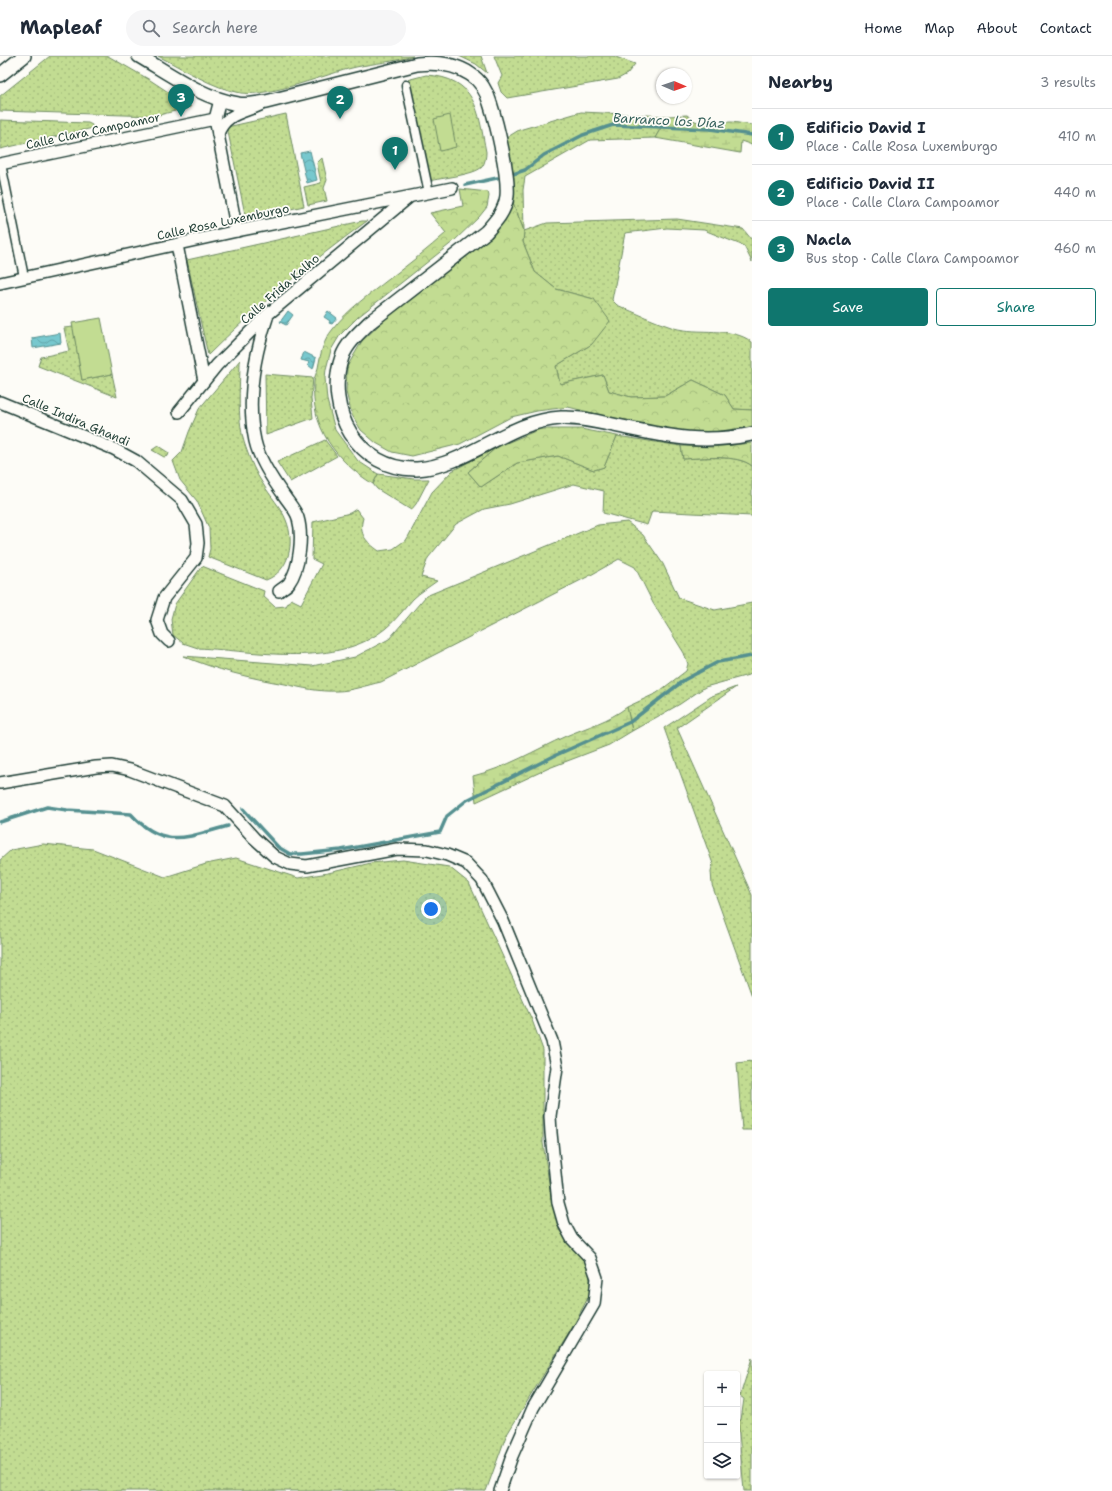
<!DOCTYPE html>
<meta charset="utf-8">
<style>
:root{--surface:#fff;--page:#f6f6f7;--text:#1f2937;--muted:#747a83;--line:#e0e1e3;--accent:#0f766e}
body{margin:0;font-family:"Shantell Sans",sans-serif;background:var(--page);color:var(--text)}
.controls{position:absolute;right:12px;bottom:12px;display:grid;overflow:hidden;border-radius:4px;box-shadow:0 1px 3px #0004}
.controls button{width:36px;height:36px;display:grid;place-items:center;padding:0;border:0;border-bottom:1px solid var(--line);background:var(--surface);color:var(--text);font:20px sans-serif}
.compass{position:absolute;left:656px;top:12px;width:36px;height:36px;border-radius:50%;background:var(--surface);box-shadow:0 1px 3px #0004;rotate:92deg}
.you{position:absolute;left:431px;top:853px;width:14px;height:14px;margin:-10px;border:3px solid #fff;border-radius:50%;background:#1a73e8;box-shadow:0 0 0 6px #1a73e833}
.badge{display:grid;place-items:center;width:26px;height:26px;border-radius:50%;background:var(--accent);color:#fff;font-size:13px;font-weight:700}
.pin{position:absolute;translate:-50% -33px;filter:drop-shadow(0 1px 2px #0008)}
.pin::after{content:'';position:absolute;top:21px;width:14px;height:12px;background:inherit;clip-path:polygon(0 0,100% 0,50% 100%)}
.list{margin:0;padding:0;list-style:none}
h2{display:flex;justify-content:space-between;align-items:center;height:52px;margin:0;padding:0 16px;font-size:17px}
h2 small{font-size:13px;font-weight:400;color:var(--muted)}
.list li{display:grid;grid-template-columns:26px 1fr auto;gap:12px;align-items:center;box-sizing:border-box;height:56px;padding:0 16px;border-top:1px solid var(--line)}
.list b{display:block;font-size:15px;white-space:nowrap}
.list p{margin:0;font-size:13px;white-space:nowrap;color:var(--muted)}
.list em{font-size:13px;font-style:normal;color:var(--muted)}
.actions{display:flex;gap:8px;padding:12px 16px}
.actions a{flex:1;padding:9px 0;border:1px solid var(--accent);border-radius:4px;text-align:center;font-size:14px;color:var(--accent)}
.actions .main{background:var(--accent);color:#fff}
.icon{flex:none;width:22px;height:22px;fill:none;stroke:currentColor;stroke-width:2;stroke-linecap:round;stroke-linejoin:round}
.map{position:relative;flex:none;width:752px;height:1435px;overflow:hidden}
header{display:flex;align-items:center;gap:24px;box-sizing:border-box;height:56px;padding:0 20px;background:var(--surface);border-bottom:1px solid var(--line)}
header strong{font-size:19px}
nav{display:flex;gap:22px;margin-inline-start:auto;font-size:14px}
.search{width:280px;height:36px;background:var(--page);display:flex;align-items:center;gap:10px;box-sizing:border-box;padding:0 14px;border-radius:22px;color:var(--muted);font-size:15px}
main{display:flex}
aside{flex:1;background:var(--surface)}
.map>svg:first-child{display:block}
</style>
<header>
<strong>Mapleaf</strong>
<div class="search"><svg class="icon" aria-label="search" viewBox="0 0 24 24"><circle cx="10" cy="10" r="6"/><path d="M15 15l6 6"/></svg>Search here</div>
<nav><a>Home</a><a>Map</a><a>About</a><a>Contact</a></nav>
</header>
<main>
<div class="map">
<svg width="752" height="1435" viewBox="0 0 752 1435">
<defs>
<pattern id="green-dots" width="8" height="8" patternUnits="userSpaceOnUse"><rect width="8" height="8" fill="#c2dc92"/><path d="M2 2h.1M6 6h.1" fill="none" stroke="#a6be7e" stroke-width="1.8" stroke-linecap="round"/></pattern>
<pattern id="forest-crowns" width="20" height="18" patternUnits="userSpaceOnUse"><rect width="20" height="18" fill="#c2dc92"/><path d="M2 6a3 3 0 1 1 6 0M12 15a3 3 0 1 1 6 0" fill="none" stroke="#a6be7e"/></pattern>
<pattern id="wetland-marsh" width="20" height="14" patternUnits="userSpaceOnUse"><rect width="20" height="14" fill="#c2dc92"/><path d="M1 5h8M5 5V1M11 12h8M15 12V8" fill="none" stroke="#a6be7e"/></pattern>
<pattern id="water-waves" width="16" height="10" patternUnits="userSpaceOnUse"><rect width="16" height="10" fill="#77c8ce"/><path d="M0 5q4-4 8 0t8 0" fill="none" stroke="#61a4a8"/></pattern>
</defs>
<rect width="100%" height="100%" fill="#fdfcf7"/>
<filter id="ink" filterUnits="userSpaceOnUse"><feTurbulence type="fractalNoise" baseFrequency=".025" numOctaves="2"/><feDisplacementMap in="SourceGraphic" scale="8" xChannelSelector="R" yChannelSelector="G"/><feConvolveMatrix kernelMatrix="1 2 1 2 8 2 1 2 1" color-interpolation-filters="sRGB"/></filter>
<g filter="url(#ink)">
<g fill="url(#green-dots)" stroke="#708c63">
<polygon points="50,0 108,0 150,24 191,51 155,60 0,55 0,40"/>
<path d="M158 0H413C394 6 375 7 356 11 325 18 272 41 241 37 212 32 184 13 158 0Z"/>
<polygon points="459,0 481,0 487,17 476,8"/>
<polygon points="494,0 613,0 635,8 627,18 618,23 507,42 501,36 498,27 502,20"/>
<path d="M426 19C477 22 478 55 486 96 486 101 485 107 482 111 474 119 441 122 429 125L418 66 407 24Z"/>
<path d="M581 56 668 60 655 82 590 84 525 121 523 134 524 175 547 167 677 163 743 173 752 184V206L744 190 704 174 667 172 625 177 612 244 617 249C636 257 655 266 674 272 699 279 731 270 752 286V354L734 353 725 339 693 324 665 340 631 341 609 335 603 319 560 328 556 310 592 288 594 243 556 233 535 216 523 186 524 175 512 144 514 133 506 82 519 74Z"/>
<polygon points="286,58 304,150 246,163 227,71"/>
<polygon points="0,64 88,67 92,69 93,72 0,93"/>
<polygon points="322,102 327,124 324,132 327,145 308,149 304,131 321,127 317,107"/>
<path d="M362 165H367C311 206 257 250 208 299L187 204Z"/>
<polygon points="73,271 82,324 112,318 117,341 38,310 41,301 69,295 64,272"/>
<path d="M240 304C240 333 236 365 246 392 250 404 256 418 263 428 270 440 281 451 286 464 295 486 290 515 266 524L208 501 210 493 209 472 197 445 180 424 173 405 182 396 189 376 199 353Z"/>
<polygon points="265,318 313,322 311,343 313,362 266,379"/>
<path d="M617 380 681 390 683 403C701 402 738 398 752 410V460L652 455 647 469 603 457 604 435 574 428 510 448 484 453 456 468 428 502 421 521 437 525C429 531 420 536 413 543 404 553 396 564 386 572 336 613 258 595 198 592L183 587 173 579 171 563 175 548 202 510 264 535 263 540 275 551 286 550 291 543 301 548 322 508 312 503 313 466 350 457 356 453 363 462C358 479 367 486 379 495L393 493 407 483 432 436 452 415 497 391 468 416 481 431 517 407 558 400 594 414 604 411Z"/>
<polygon points="325,384 337,400 290,426 277,406"/>
<polygon points="158,390 169,397 168,400 164,401 152,394"/>
<polygon points="378,418 414,423 429,423 416,448 411,454 377,433 373,428"/>
<path d="M627 466 643 479 663 508 679 542 715 554 752 547V618L705 631 680 648 632 675 627 651 657 637 686 615 688 608 684 597 653 547 635 511 619 503 589 520 381 626C367 629 351 635 337 635 319 636 302 632 285 628 250 622 216 614 183 600L312 610 355 601 389 583 426 540 598 469Z"/>
<polygon points="736,631 677,672 752,839 752,940 712,829 711,815 713,808 664,672 712,640"/>
<polygon points="43,788 93,793 165,821 206,808 236,802 298,822 328,817 371,807 403,804 449,811 469,827 532,964 543,994 543,1087 551,1140 559,1174 588,1210 590,1224 590,1238 572,1272 506,1380 486,1435 0,1435 0,804 11,794"/>
<polygon points="752,1005 752,1074 742,1074 737,1007"/>
<polygon points="752,1302 752,1435 744,1435 738,1365 741,1364 744,1343 740,1340"/>
</g>
<g fill="url(#forest-crowns)" stroke="#708c63">
<path d="M460 133 488 136 489 140 487 151 479 161 454 185 358 261 340 279 331 294 326 313 325 322 327 344 335 374 358 405 378 418 373 428C336 405 310 371 314 326 314 321 317 316 318 312 321 296 323 285 333 273 348 253 370 238 389 223 409 208 428 193 446 177L430 157 463 150Z"/>
<polygon points="512,144 524,175 523,186 535,216 556,233 594,243 610,265 592,288 556,310 560,328 603,319 609,335 631,341 665,340 693,324 725,339 734,353 752,354 752,371 705,377 685,377 646,370 568,351 537,355 511,361 460,388 412,400 392,396 376,387 361,374 352,359 346,336 347,311 362,285"/>
<polygon points="540,373 581,373 617,380 604,411 594,414 558,400 517,407 481,431 468,416 497,391"/>
<path d="M752 387V410C738 398 701 402 683 403L681 390 711 391Z"/>
</g>
<g fill="url(#wetland-marsh)" stroke="#708c63">
<polygon points="687,59 695,65 701,67 732,66 752,69 752,89 741,85 740,97 655,82 668,60"/>
<path d="M627 651 632 675 609 689 549 712 476 746 473 720C506 712 535 694 566 680 587 671 609 665 627 651Z"/>
</g>
<g fill="#c2dc92" stroke="#708c63">
<polygon points="450,59 456,91 440,95 434,63"/>
<polygon points="101,262 112,318 82,324 72,267"/>
</g>
<g fill="url(#water-waves)" stroke="#549090">
<polygon points="310,95 317,124 307,127 300,97"/>
<polygon points="288,255 293,259 286,269 280,266"/>
<polygon points="328,255 337,262 332,268 329,267 330,265 324,261"/>
<polygon points="60,277 61,287 33,292 32,282"/>
<polygon points="304,296 316,302 313,313 308,309 309,306 301,304"/>
</g>
<g fill="none" stroke-linecap="round" stroke-linejoin="round">
<g stroke="#549090" stroke-width="3.5">
<polyline points="513,118 525,114 544,99 583,79 613,69 710,73 752,79"/>
<polyline points="465,129 497,122"/>
<polyline points="243,753 278,791 290,798 302,798 341,794 440,776 447,760 467,744 554,700 630,666 684,624 718,606 752,600"/>
<path d="M0 766 47 751 67 754 131 758C164 794 187 781 228 770"/>
</g>
<defs>
<g id="pedestrian">
<polyline points="406,29 429,137"/>
<polyline points="1,108 24,221"/>
</g>
<g id="minor">
<polyline points="220,44 215,63 237,175"/>
<path d="M218 78C225 58 242 57 260 49"/>
<polyline points="0,108 215,63"/>
<polyline points="177,189 204,325"/>
<polyline points="0,227 237,175 452,132"/>
<path d="M267 262C254 301 246 343 255 385 259 403 274 426 285 441 289 447 296 455 298 462 303 479 300 512 289 527 287 530 282 532 279 535"/>
<polyline points="0,346 114,393 136,405 182,444 196,468 198,487 196,502 164,542 157,564 162,578 169,585"/>
<polyline points="179,356 217,309 267,259 408,142"/>
<polyline points="0,727 96,711 112,710 130,714 225,750 254,782 275,801 290,808 307,810 397,793 427,794 447,799 466,807 482,824 503,865 552,985 557,1011 550,1060 551,1077 558,1147 564,1168 572,1183 590,1202 597,1222 594,1248 533,1352 512,1400 500,1435"/>
</g>
<g id="tertiary">
<path d="M139 0C170 18 202 42 238 48 247 50 257 47 266 46L417 8C436 6 454 7 470 18 480 24 487 36 490 47 497 68 509 119 507 140 505 155 496 165 486 176L370 266C360 276 347 287 342 301 324 353 358 415 417 413 468 410 507 365 561 362 580 361 599 366 618 370 666 380 702 389 752 378"/>
<polyline points="0,19 24,0"/>
</g>
</defs>
<use href="#pedestrian" stroke="#1f3d34" stroke-width="11"/>
<use href="#minor" stroke="#1f3d34" stroke-width="14"/>
<use href="#tertiary" stroke="#1f3d34" stroke-width="16"/>
<use href="#pedestrian" stroke="#fdfcf7" stroke-width="8"/>
<use href="#minor" stroke="#fdfcf7" stroke-width="11"/>
<use href="#tertiary" stroke="#fdfcf7" stroke-width="13"/>
</g>
</g>
<g text-anchor="middle" stroke-width="3.5" stroke-linejoin="round" paint-order="stroke">
<g font-size="12" fill="#1f3d34" stroke="#fdfcf7">
<text transform="translate(93 75) rotate(-12)" y="4">Calle Clara Campoamor</text>
<text transform="translate(223 166) rotate(-12)" y="4">Calle Rosa Luxemburgo</text>
<text transform="translate(280 233) rotate(-41)" y="4">Calle Frida Kalho</text>
<text transform="translate(76 364) rotate(23)" y="4">Calle Indira Ghandi</text>
</g>
<g font-size="13" font-style="italic" fill="#35605a" stroke="#fdfcf7">
<text transform="translate(669 64) rotate(3)" y="5">Barranco los Díaz</text>
</g>
</g>
</svg>
<div class="controls">
<button>+</button>
<button>−</button>
<button><svg class="icon" aria-label="layers" viewBox="0 0 24 24"><path d="M12 4l9 5-9 5-9-5zM3 14l9 5 9-5"/></svg></button>
</div>
<svg class="compass" viewBox="-18 -18 36 36"><path d="M0-13l5 13h-10z" fill="#e53935"/><path d="M0 13l5-13h-10z" fill="#747a83"/></svg>
<div class="you"></div>
<div class="pin badge" style="left:395px;top:114px">1</div>
<div class="pin badge" style="left:340px;top:63px">2</div>
<div class="pin badge" style="left:181px;top:61px">3</div>
</div>
<aside>
<h2>Nearby<small>3 results</small></h2>
<ul class="list">
<li><span class="badge">1</span><div><b>Edificio David I</b><p>Place · Calle Rosa Luxemburgo</p></div><em>410 m</em></li>
<li><span class="badge">2</span><div><b>Edificio David II</b><p>Place · Calle Clara Campoamor</p></div><em>440 m</em></li>
<li><span class="badge">3</span><div><b>Nacla</b><p>Bus stop · Calle Clara Campoamor</p></div><em>460 m</em></li>
</ul>
<div class="actions"><a class="main">Save</a><a>Share</a></div>
</aside>
</main>
